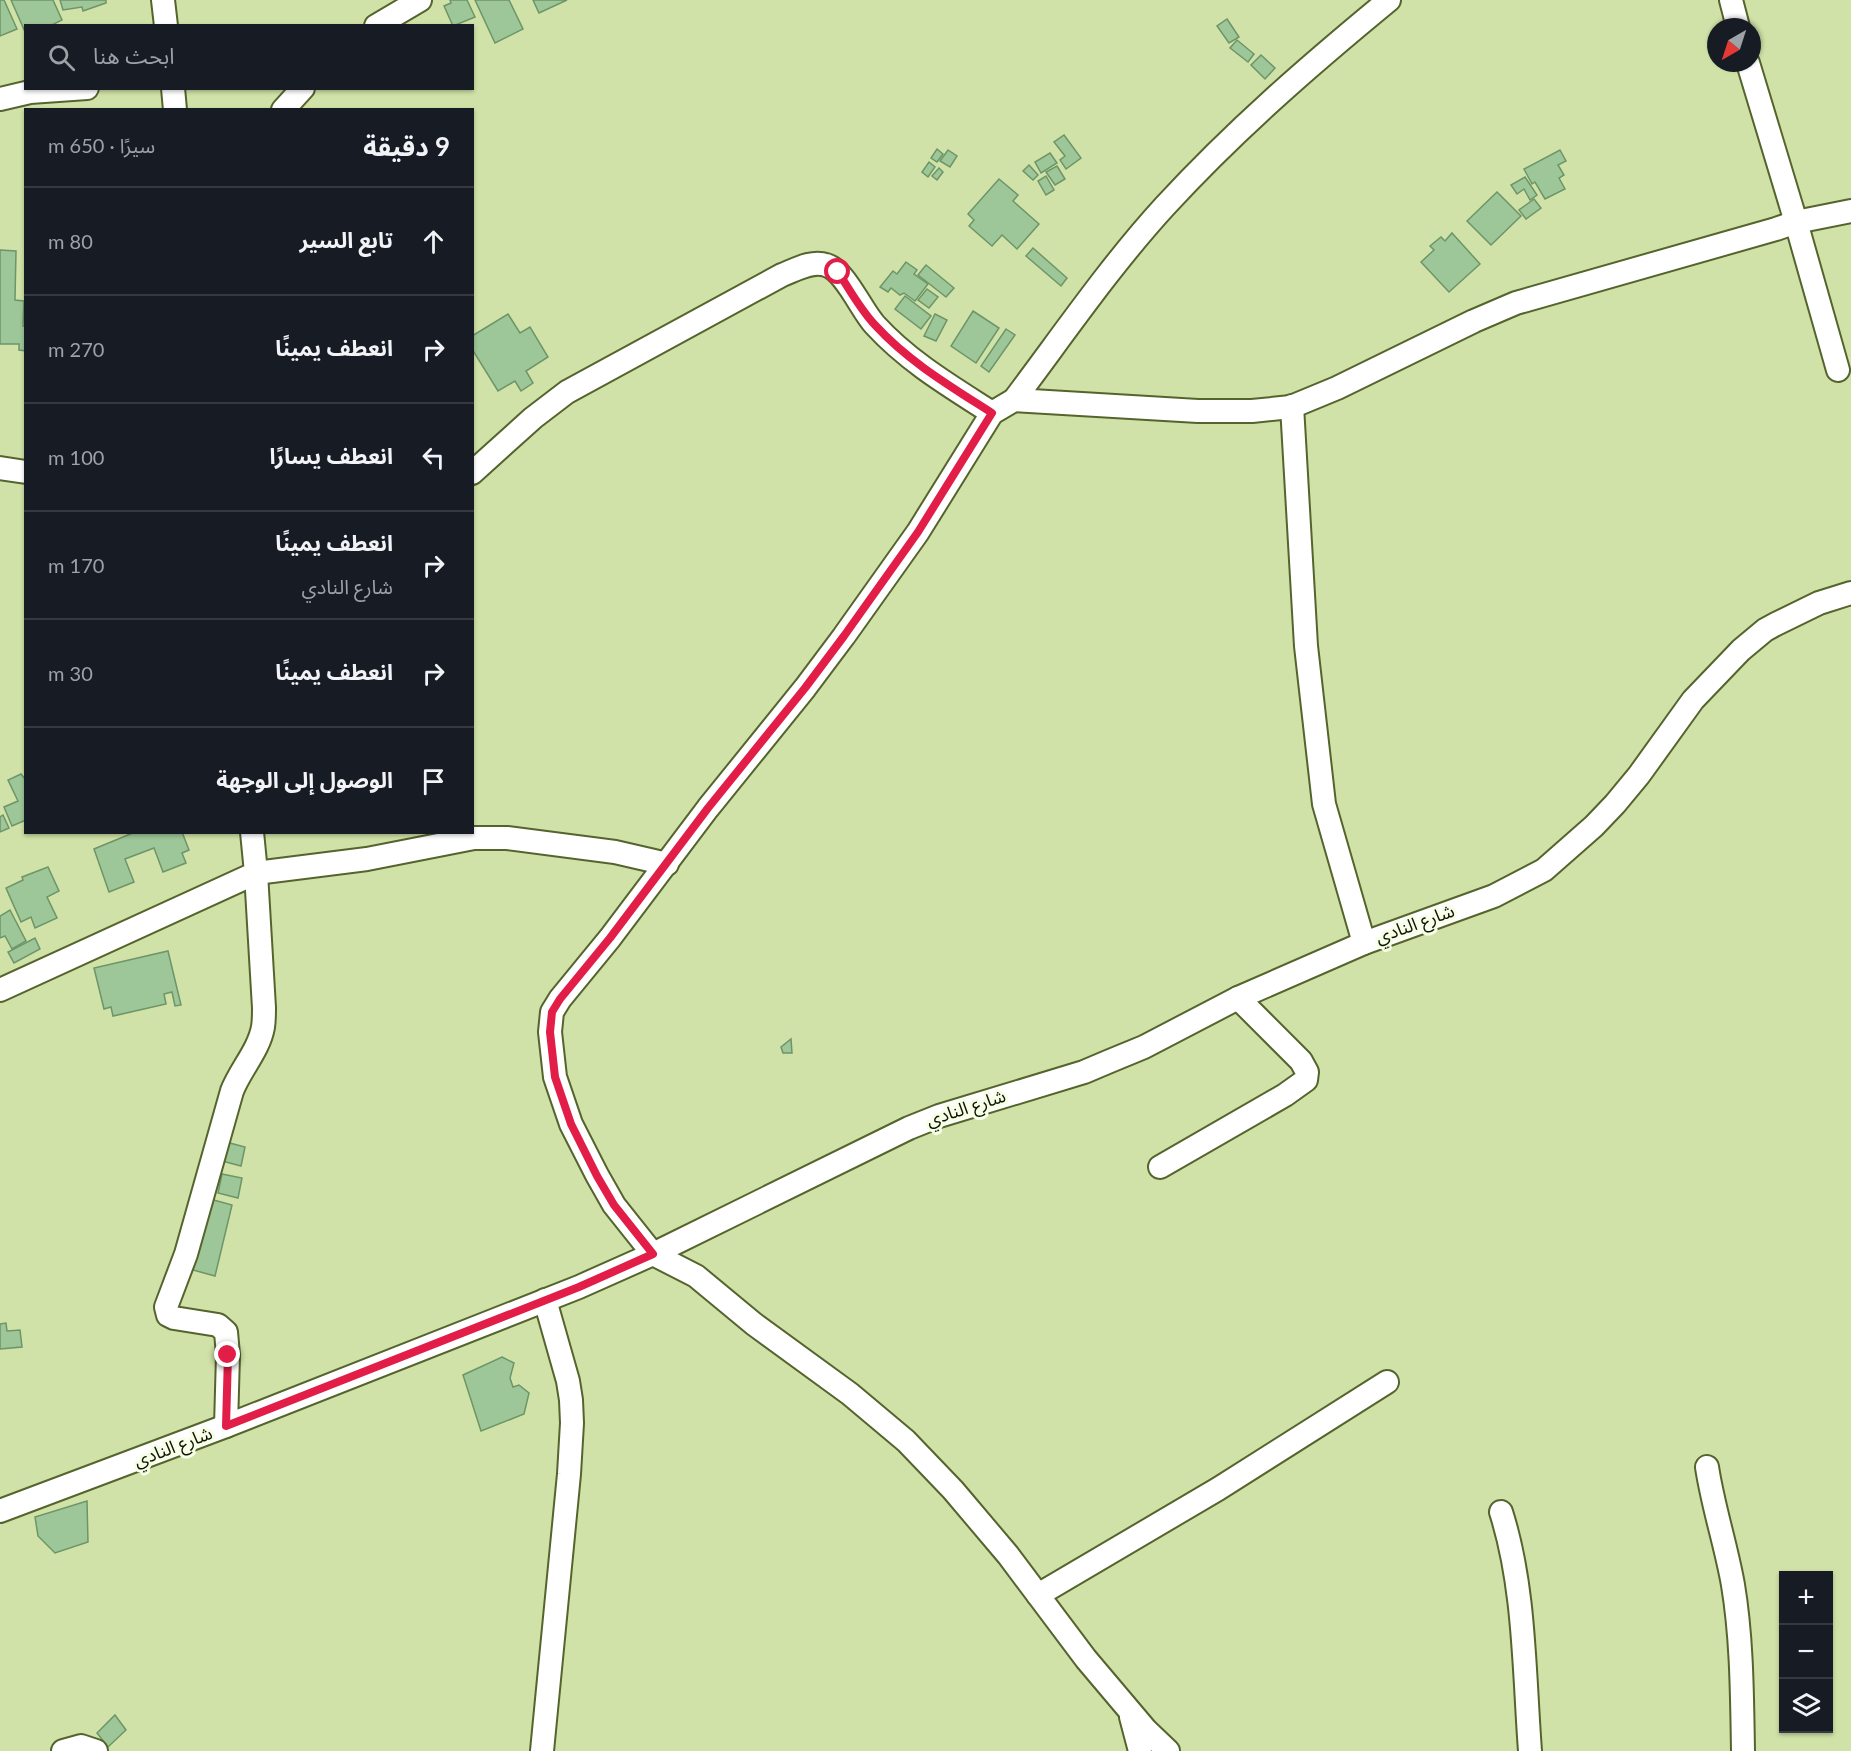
<!DOCTYPE html>
<html lang="ar">
<meta charset="utf-8">
<style>
:root{--surface:#171b24;--page:#242831;--text:#f1f3f6;--muted:#9ea1a6;--line:#363941}
body{margin:0;font-family:Lato,"Noto Sans Arabic",sans-serif;background:var(--page);color:var(--text);direction:rtl}
.controls{position:absolute;right:18px;bottom:18px;display:grid;overflow:hidden;border-radius:0px;box-shadow:0 2px 4px #0004}
.controls button{width:54px;height:54px;display:grid;place-items:center;padding:0;border:0;border-bottom:2px solid var(--line);background:var(--surface);color:var(--text);font:30px sans-serif}
.compass{position:absolute;left:1707px;top:18px;width:54px;height:54px;border-radius:50%;background:var(--surface);box-shadow:0 2px 4px #0004;rotate:219deg}
.stop{position:absolute;width:18px;height:18px;margin:-14px;border:4px solid #e11d48;border-radius:50%;background:#fff}
.stop.end{background:#e11d48;border-color:#fff;box-shadow:0 2px 6px #0008}
.list{margin:0;padding:0;list-style:none}
h2{display:flex;justify-content:space-between;align-items:center;height:78px;margin:0;padding:0 24px;font-size:26px}
h2 small{font-size:20px;font-weight:400;color:var(--muted)}
.list li{display:grid;grid-template-columns:39px 1fr auto;gap:18px;align-items:center;box-sizing:border-box;height:108px;padding:0 24px;border-top:2px solid var(--line)}
.list b{display:block;font-size:22px;white-space:nowrap}
.list p{margin:0;font-size:20px;white-space:nowrap;color:var(--muted)}
.list em{font-size:20px;font-style:normal;color:var(--muted)}
.icon{flex:none;width:33px;height:33px;fill:none;stroke:currentColor;stroke-width:2;stroke-linecap:round;stroke-linejoin:round}
.map{position:relative;flex:none;width:1851px;height:1751px;overflow:hidden;direction:ltr}
.search{position:absolute;background:var(--surface);box-shadow:0 2px 4px #0004;left:24px;top:24px;width:450px;height:66px;display:flex;align-items:center;gap:15px;box-sizing:border-box;padding:0 21px;border-radius:0px;color:var(--muted);font-size:22px}
.panel{position:absolute;background:var(--surface);box-shadow:0 2px 4px #0004;left:24px;top:108px;width:450px;height:726px;border-radius:0px;direction:rtl}
.map>svg:first-child{display:block}
</style>
<div class="map">
<svg width="1851" height="1751" viewBox="0 0 1851 1751">
<rect width="100%" height="100%" fill="#d0e2a7"/>
<g fill="#9dc798" stroke="#6d9567" stroke-width="1.5">
<polygon points="0,0 4,0 17,29 0,36"/>
<polygon points="11,0 53,0 62,20 50,26 26,26 26,34"/>
<polygon points="60,0 106,0 106,3 83,11 82,7 63,10"/>
<polygon points="450,0 467,0 475,17 453,26 444,6 451,3"/>
<polygon points="475,0 509,0 523,29 495,43"/>
<polygon points="533,0 567,0 539,13"/>
<polygon points="1227,19 1239,37 1229,43 1217,26"/>
<polygon points="1237,40 1254,54 1248,62 1230,48"/>
<polygon points="1261,55 1275,68 1265,79 1251,65"/>
<polygon points="1064,135 1081,158 1066,169 1060,160 1065,156 1054,142"/>
<polygon points="937,149 943,154 937,162 931,158"/>
<polygon points="948,150 957,156 950,167 940,161"/>
<polygon points="1560,150 1566,161 1558,165 1564,175 1559,178 1565,189 1545,199 1535,182 1532,184 1524,169"/>
<polygon points="1050,153 1057,163 1041,173 1035,162"/>
<polygon points="929,162 935,167 928,177 922,172"/>
<polygon points="1029,165 1038,175 1033,180 1023,171"/>
<polygon points="1057,166 1065,179 1055,185 1046,172"/>
<polygon points="939,168 943,172 937,180 932,176"/>
<polygon points="1046,176 1054,190 1046,195 1038,181"/>
<polygon points="1525,177 1537,195 1530,200 1524,189 1517,194 1511,185"/>
<polygon points="999,179 1018,195 1013,201 1039,224 1017,249 1002,235 992,246 969,226 974,220 968,214"/>
<polygon points="1497,192 1521,216 1491,245 1467,221"/>
<polygon points="1534,199 1541,208 1526,219 1519,210"/>
<polygon points="1452,233 1480,264 1449,292 1421,262 1434,250 1430,246 1441,237 1445,241"/>
<polygon points="1033,248 1067,278 1061,286 1026,256"/>
<polygon points="0,250 16,251 15,300 24,301 23,326 26,326 26,351 19,350 19,344 0,344"/>
<polygon points="906,262 917,270 914,274 928,284 915,301 904,293 900,295 891,288 888,292 880,287 893,271 897,274"/>
<polygon points="926,265 954,288 946,297 918,275"/>
<polygon points="927,289 938,297 929,308 918,300"/>
<polygon points="905,296 931,316 921,329 895,309"/>
<polygon points="973,311 999,328 976,363 951,346"/>
<polygon points="508,314 520,333 530,327 548,357 526,371 533,383 521,391 515,381 498,391 472,349 472,336"/>
<polygon points="935,314 947,320 936,341 924,336"/>
<polygon points="1006,329 1015,335 989,372 981,366"/>
<polygon points="21,774 26,780 26,820 12,826 4,807 18,801 8,780"/>
<polygon points="3,815 9,828 0,832 0,817"/>
<polygon points="135,832 182,832 189,850 182,853 186,863 163,872 154,848 125,859 134,882 109,892 94,849"/>
<polygon points="48,867 59,891 47,897 57,918 35,928 31,917 21,922 6,888 23,880 22,877"/>
<polygon points="10,910 26,941 12,949 5,936 0,938 0,916"/>
<polygon points="35,938 40,949 14,963 8,952"/>
<polygon points="168,951 181,1005 175,1006 172,992 164,994 166,1004 113,1016 111,1007 104,1009 94,968"/>
<polygon points="791,1039 792,1053 783,1053 781,1047"/>
<polygon points="226,1142 245,1147 241,1166 222,1161"/>
<polygon points="222,1174 242,1178 238,1198 218,1193"/>
<polygon points="210,1199 232,1205 215,1276 193,1270"/>
<polygon points="6,1323 7,1331 20,1330 22,1347 0,1349 0,1324"/>
<polygon points="502,1357 514,1363 510,1378 513,1387 519,1385 529,1393 524,1414 481,1431 463,1375"/>
<polygon points="87,1501 88,1542 55,1553 38,1536 35,1517"/>
<polygon points="115,1715 126,1730 108,1747 97,1733"/>
</g>
<g fill="none" stroke-linecap="round" stroke-linejoin="round">
<defs>
<g id="minor">
<polyline points="163,0 166,26"/>
<polyline points="1731,0 1738,27"/>
<polyline points="376,26 420,0"/>
<polyline points="1748,63 1796,222 1838,370"/>
<polyline points="173,88 175,110"/>
<polyline points="0,99 30,92 87,88"/>
<polyline points="283,110 303,88"/>
<polyline points="1014,400 1198,411 1252,411 1291,407 1337,388 1474,321 1516,303 1776,229 1796,222 1851,211"/>
<polyline points="1292,406 1306,646 1324,804 1364,943"/>
<polyline points="0,468 26,472"/>
<path d="M472 473 533 418 567 392 782 275C795 270 812 260 826 265 845 270 861 310 875 325 909 362 950 386 992 413"/>
<polyline points="0,990 256,873 252,832"/>
<polyline points="1160,1167 1285,1095 1306,1080 1307,1072 1301,1061 1238,998"/>
<path d="M226 1426 228 1355 226 1332 218 1325 174 1318 168 1315 166 1307 186 1254 232 1091C240 1070 259 1050 263 1027 264 1021 264 1014 264 1008L256 873 367 859 474 838H507L615 852 667 864"/>
<path d="M1707 1467C1713 1507 1726 1545 1733 1585 1742 1639 1742 1696 1743 1751"/>
<polyline points="0,1511 226,1426 579,1287 653,1254 909,1128 939,1116 1084,1072 1110,1061 1144,1047 1238,998 1364,943 1494,896 1544,870 1594,826 1615,804 1639,775 1693,700 1741,650 1765,630 1776,624 1819,603 1851,593"/>
<path d="M1501 1512C1525 1587 1524 1672 1530 1751"/>
<polyline points="1038,1595 1218,1489 1387,1382"/>
<polyline points="1131,1717 1140,1751"/>
<polyline points="63,1751 81,1746 96,1751"/>
<polyline points="542,1751 569,1474 572,1423 571,1400 568,1381 545,1300"/>
<path d="M1168 1751 1146 1730 1086 1659 1008 1555 953 1490 906 1441 850 1394 754 1324 696 1276 653 1254 614 1205 597 1175 571 1124 555 1077 550 1032 552 1012 560 999 610 938 708 808 805 688 844 636 918 532 992 413 1014 400C1063 335 1110 266 1165 206 1235 130 1310 65 1389 0"/>
</g>
</defs>
<use href="#minor" stroke="#55632d" stroke-width="26"/>
<use href="#minor" stroke="#fff" stroke-width="22"/>
</g>
<g fill="none" stroke-linecap="round" stroke-linejoin="round">
<path stroke="#e11d48" stroke-width="8" d="M228 1355 226 1426 579 1287 653 1254 614 1205 597 1176 571 1124 555 1077 550 1032 552 1012 560 999 610 938 708 808 805 688 844 636 918 532 992 413C950 386 909 362 875 325 860 309 850 290 838 272"/>
</g>
<g text-anchor="middle" stroke-width="6" stroke-linejoin="round" paint-order="stroke">
<g font-size="18" fill="#0e1301" stroke="#f6fee7">
<text transform="translate(1415 924) rotate(-20)" y="6">شارع النادي</text>
<text transform="translate(966 1108) rotate(-18)" y="6">شارع النادي</text>
<text transform="translate(173 1447) rotate(-21)" y="6">شارع النادي</text>
</g>
</g>
</svg>
<div class="controls">
<button>+</button>
<button>−</button>
<button><svg class="icon" aria-label="layers" viewBox="0 0 24 24"><path d="M12 4l9 5-9 5-9-5zM3 14l9 5 9-5"/></svg></button>
</div>
<svg class="compass" viewBox="-18 -18 36 36"><path d="M0-13l5 13h-10z" fill="#e53935"/><path d="M0 13l5-13h-10z" fill="#9ea1a6"/></svg>
<div class="stop" style="left:838px;top:272px"></div>
<div class="stop end" style="left:228px;top:1355px"></div>
<div class="search"><svg class="icon" aria-label="search" viewBox="0 0 24 24"><circle cx="10" cy="10" r="6"/><path d="M15 15l6 6"/></svg>ابحث هنا</div>
<section class="panel">
<h2>9 دقيقة<small>سيرًا · 650 m</small></h2>
<ul class="list">
<li><svg class="icon" aria-label="ahead" viewBox="0 0 24 24"><path d="M12 20V5M6 11l6-6 6 6"/></svg><div><b>تابع السير</b></div><em>80 m</em></li>
<li><svg class="icon" aria-label="right" viewBox="0 0 24 24"><path d="M7 20v-9h11M14 6l5 5-5 5"/></svg><div><b>انعطف يمينًا</b></div><em>270 m</em></li>
<li><svg class="icon" aria-label="left" viewBox="0 0 24 24"><path d="M17 20v-9H6M10 6l-5 5 5 5"/></svg><div><b>انعطف يسارًا</b></div><em>100 m</em></li>
<li><svg class="icon" aria-label="right" viewBox="0 0 24 24"><path d="M7 20v-9h11M14 6l5 5-5 5"/></svg><div><b>انعطف يمينًا</b><p>شارع النادي</p></div><em>170 m</em></li>
<li><svg class="icon" aria-label="right" viewBox="0 0 24 24"><path d="M7 20v-9h11M14 6l5 5-5 5"/></svg><div><b>انعطف يمينًا</b></div><em>30 m</em></li>
<li><svg class="icon" aria-label="arrive" viewBox="0 0 24 24"><path d="M6 21V4h12l-3 4 3 4H6"/></svg><div><b>الوصول إلى الوجهة</b></div></li>
</ul>
</section>
</div>
